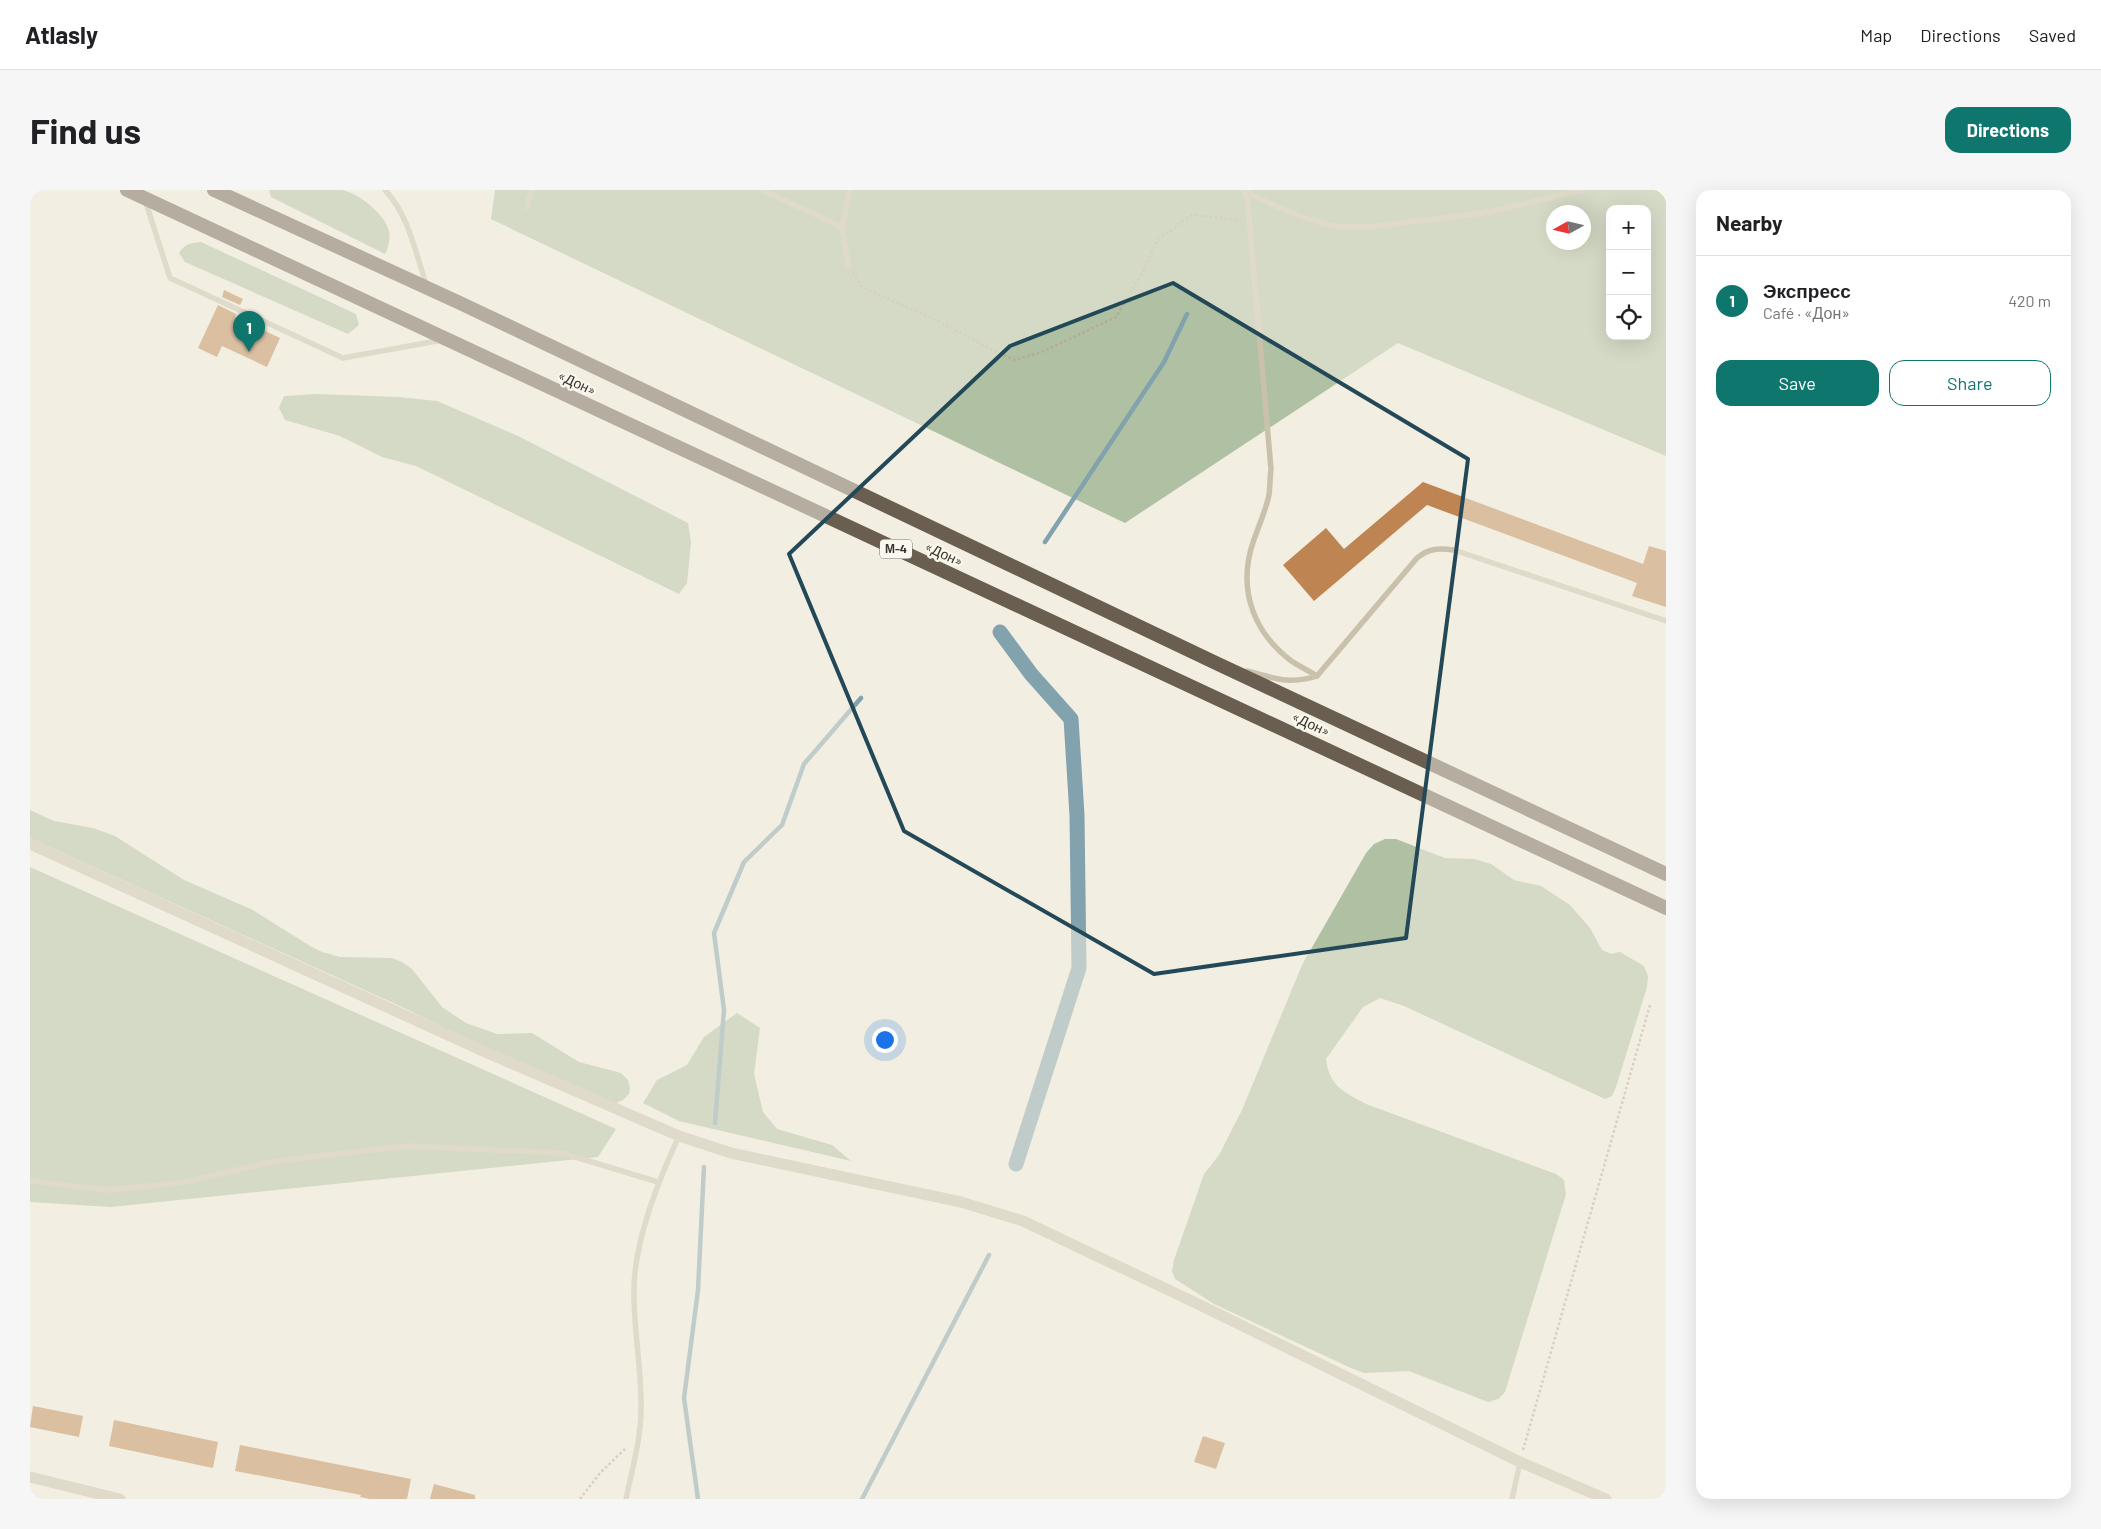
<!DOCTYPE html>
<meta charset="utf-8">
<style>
:root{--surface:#fff;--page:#f6f6f6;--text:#202124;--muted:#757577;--line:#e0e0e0;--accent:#0f766e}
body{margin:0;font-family:Barlow,sans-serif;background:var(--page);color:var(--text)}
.controls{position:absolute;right:15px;top:15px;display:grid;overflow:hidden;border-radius:10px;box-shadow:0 5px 20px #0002}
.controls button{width:45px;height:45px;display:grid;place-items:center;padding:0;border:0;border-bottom:1px solid var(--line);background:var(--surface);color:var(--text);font:25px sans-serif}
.compass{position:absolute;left:1516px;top:15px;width:45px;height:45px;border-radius:50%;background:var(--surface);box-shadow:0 5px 20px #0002;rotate:262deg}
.you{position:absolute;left:854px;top:849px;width:18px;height:18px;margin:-12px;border:4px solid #fff;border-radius:50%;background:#1a73e8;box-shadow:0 0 0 8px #1a73e833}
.badge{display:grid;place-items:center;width:32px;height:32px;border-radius:50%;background:var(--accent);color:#fff;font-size:16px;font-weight:700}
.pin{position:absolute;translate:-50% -41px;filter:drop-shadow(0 1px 2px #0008)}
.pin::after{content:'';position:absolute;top:26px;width:18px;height:15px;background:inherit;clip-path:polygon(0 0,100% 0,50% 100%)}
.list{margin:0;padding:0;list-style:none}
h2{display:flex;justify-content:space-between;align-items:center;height:65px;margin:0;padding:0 20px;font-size:21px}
h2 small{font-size:16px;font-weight:400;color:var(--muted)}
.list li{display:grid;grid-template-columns:32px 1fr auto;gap:15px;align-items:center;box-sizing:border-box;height:90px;padding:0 20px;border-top:1px solid var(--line)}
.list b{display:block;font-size:19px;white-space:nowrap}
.list p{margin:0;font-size:16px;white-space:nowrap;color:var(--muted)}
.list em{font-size:16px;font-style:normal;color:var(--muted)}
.actions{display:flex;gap:10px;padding:15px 20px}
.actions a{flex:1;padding:11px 0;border:1px solid var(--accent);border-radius:15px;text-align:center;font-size:18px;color:var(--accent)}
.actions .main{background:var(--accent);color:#fff}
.icon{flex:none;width:28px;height:28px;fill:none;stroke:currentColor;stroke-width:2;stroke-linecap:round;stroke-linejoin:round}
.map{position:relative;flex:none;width:1636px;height:1309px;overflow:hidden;border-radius:15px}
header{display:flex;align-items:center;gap:30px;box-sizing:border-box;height:70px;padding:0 25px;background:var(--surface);border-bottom:1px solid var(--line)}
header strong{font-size:24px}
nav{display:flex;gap:28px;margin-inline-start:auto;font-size:18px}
.intro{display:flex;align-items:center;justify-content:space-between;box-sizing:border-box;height:120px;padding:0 30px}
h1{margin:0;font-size:35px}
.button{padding:12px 22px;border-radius:15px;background:var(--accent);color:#fff;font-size:18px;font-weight:700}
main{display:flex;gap:30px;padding:0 30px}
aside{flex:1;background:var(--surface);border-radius:15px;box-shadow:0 5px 20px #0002}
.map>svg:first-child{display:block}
</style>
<header>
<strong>Atlasly</strong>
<nav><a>Map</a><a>Directions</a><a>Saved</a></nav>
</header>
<div class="intro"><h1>Find us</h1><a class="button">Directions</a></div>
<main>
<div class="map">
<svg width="1636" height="1309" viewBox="0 0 1636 1309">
<rect width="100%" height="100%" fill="#f2eee1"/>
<g fill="#afc1a2" fill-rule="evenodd">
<path d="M239 0C260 0 292 0 312 0 328 3 353 23 358 38 361 45 359 57 355 64L241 7Z"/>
<path d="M465 0H1636V266L1368 153 1095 333 461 29ZM1580 19H1617V146H1580ZM1524 22H1554V52H1524Z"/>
<path d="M171 52 326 124 329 135 318 144 155 72 149 63C154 54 161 53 171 52Z"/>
<polygon points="286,204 369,207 407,211 488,246 658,333 661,352 657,393 649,404 386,276 352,267 310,246 255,230 249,218 254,206"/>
<polygon points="0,620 24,631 63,638 85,646 154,690 223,720 280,756 292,762 310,767 362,768 372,772 382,779 412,817 436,833 467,844 502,843 549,872 591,883 598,890 600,898 599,904 593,910 586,913 579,912 431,846 372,817 0,648"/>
<path d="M1355 649H1366L1415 668 1444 669 1461 674 1484 690 1511 696 1540 715 1560 738 1572 760 1581 764 1590 762 1614 776 1618 786 1617 797 1586 897 1582 906 1575 909 1374 816 1350 808 1333 817 1296 869C1299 896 1314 902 1336 914L1526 984 1534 990 1536 1004 1475 1202 1468 1209 1458 1212 1379 1181 1334 1183 1321 1178 1184 1114 1145 1089 1142 1081 1144 1070 1174 984 1189 965 1212 920 1272 775 1336 663 1344 654Z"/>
<polygon points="0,677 586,939 568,967 81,1017 0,1012"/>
<polygon points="707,823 730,838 724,884 733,922 747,939 802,955 821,971 649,931 613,913 627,890 657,875 674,847"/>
</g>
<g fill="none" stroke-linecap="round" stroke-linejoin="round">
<g stroke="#82a2ae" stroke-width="4.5">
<polyline points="1015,352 1134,172 1157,124"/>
<polyline points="685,933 694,820 684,743 714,672 752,635 774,574 831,508"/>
<polyline points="668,1309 654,1208 668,1100 674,977"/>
<polyline points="832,1309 959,1065"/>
</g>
<polyline stroke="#82a2ae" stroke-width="15" points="970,442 1001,484 1041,529 1047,625 1049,778 986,974"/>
</g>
<g fill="#be8553">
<polygon points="194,100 213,109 210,115 192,107"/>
<polygon points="188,115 206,124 205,127 250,148 237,177 192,156 187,167 168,158"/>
<polygon points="1393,292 1613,374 1619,356 1636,361 1636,417 1602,406 1607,393 1397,315 1284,411 1253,375 1296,338 1314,359"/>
<polygon points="3,1216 53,1226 49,1247 0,1237"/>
<polygon points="84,1230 188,1252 183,1278 79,1256"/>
<polygon points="1173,1246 1195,1253 1186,1279 1164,1272"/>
<polygon points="210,1255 381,1289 377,1309 340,1309 330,1307 331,1305 205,1281"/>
<polygon points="404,1294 445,1305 445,1309 400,1309"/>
</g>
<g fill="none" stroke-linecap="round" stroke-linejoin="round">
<g stroke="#b6ab97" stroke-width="2.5" stroke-dasharray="2.5 2.5" stroke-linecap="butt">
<polyline points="823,82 832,97 906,130 962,160 985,170 1014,161 1086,127 1114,80 1127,51 1161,25 1211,30"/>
<polyline points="1493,1260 1620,815"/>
<polyline points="550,1309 570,1283 596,1258"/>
</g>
<g stroke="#cac1ad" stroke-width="5.5">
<path d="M355 0C379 25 386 65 397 97"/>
<polyline points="732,0 812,37"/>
<polyline points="115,10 140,88 313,168 412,150"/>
<polyline points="497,17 502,0"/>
<polyline points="818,74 812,37 820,0"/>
<path d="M1217 481C1244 488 1259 495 1287 486L1387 368C1399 358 1409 358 1424 360L1636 431"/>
<path d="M1287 486C1278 480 1268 476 1260 470 1225 443 1209 403 1221 359 1226 341 1235 324 1239 305 1240 297 1240 287 1241 279L1217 3 1264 24 1302 36 1338 37 1454 23 1553 0"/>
<polyline points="0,991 77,1000 150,993 246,971 377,956 532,963 628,992"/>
<path d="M596 1309C602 1279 611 1250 611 1219 612 1179 603 1138 604 1098 605 1048 628 991 649 946"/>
<polyline points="1482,1309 1490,1272"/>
</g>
<g stroke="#cac1ad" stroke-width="11">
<polyline points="1216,0 1217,3"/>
<polyline points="0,654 453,861 649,946 701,963 931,1012 993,1031 1168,1114 1490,1272 1576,1309"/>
<polyline points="0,1287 90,1309"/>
</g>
<g stroke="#6a5e50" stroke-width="14">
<polyline points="97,0 1636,718"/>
<polyline points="184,0 430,113 1188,474 1636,684"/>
</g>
</g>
<path d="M0 0H1636V1309H0ZM1143 93 1438 269 1376 748 1124 784 874 641 759 364 980 156Z" fill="#f2eee1" fill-opacity=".55" fill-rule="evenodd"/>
<path fill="none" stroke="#234958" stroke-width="4" stroke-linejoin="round" d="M1143 93 1438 269 1376 748 1124 784 874 641 759 364 980 156Z"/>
<g text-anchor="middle" stroke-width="4.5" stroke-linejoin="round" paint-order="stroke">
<rect fill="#faf7ee" stroke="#736e66" stroke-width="1" x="850" y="349.5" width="32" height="19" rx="4"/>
<g font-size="12" font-weight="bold" fill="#39332b">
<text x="866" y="363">М-4</text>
</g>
<g font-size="14" fill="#39332b" stroke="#faf7ee">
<text transform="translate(547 193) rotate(25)" y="5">«Дон»</text>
<text transform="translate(914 364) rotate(25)" y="5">«Дон»</text>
<text transform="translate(1281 534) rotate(25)" y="5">«Дон»</text>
</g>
</g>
</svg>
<div class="controls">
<button>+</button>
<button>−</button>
<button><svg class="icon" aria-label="locate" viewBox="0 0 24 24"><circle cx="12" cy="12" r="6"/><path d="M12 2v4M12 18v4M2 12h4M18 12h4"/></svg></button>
</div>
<svg class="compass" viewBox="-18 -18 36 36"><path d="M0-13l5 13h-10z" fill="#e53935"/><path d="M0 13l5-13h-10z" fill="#757577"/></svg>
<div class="you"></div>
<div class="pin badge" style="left:219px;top:162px">1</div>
</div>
<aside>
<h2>Nearby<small></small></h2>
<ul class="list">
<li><span class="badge">1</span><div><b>Экспресс</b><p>Café · «Дон»</p></div><em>420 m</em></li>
</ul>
<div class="actions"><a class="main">Save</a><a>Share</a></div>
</aside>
</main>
